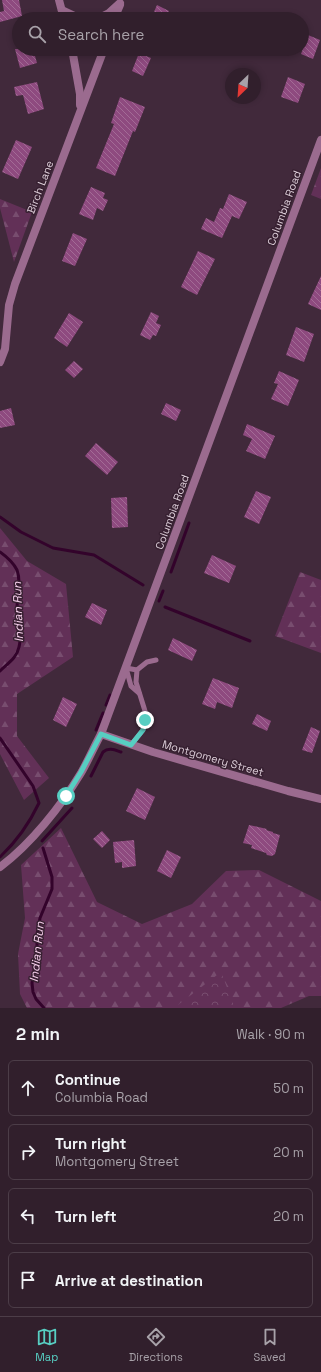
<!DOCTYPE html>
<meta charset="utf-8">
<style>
:root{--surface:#311f2c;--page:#3d2c38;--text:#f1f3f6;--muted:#a8a2a9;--line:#4c3d48;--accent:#57cec2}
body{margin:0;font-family:"Space Grotesk",sans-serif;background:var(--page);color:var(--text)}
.compass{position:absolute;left:225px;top:68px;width:36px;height:36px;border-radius:50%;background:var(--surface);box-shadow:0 2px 6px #0003;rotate:205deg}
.stop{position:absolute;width:12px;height:12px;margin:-9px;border:3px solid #57cec2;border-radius:50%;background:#fff}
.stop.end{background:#57cec2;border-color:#fff;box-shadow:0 1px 4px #0008}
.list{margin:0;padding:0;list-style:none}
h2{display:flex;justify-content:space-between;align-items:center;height:52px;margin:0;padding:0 16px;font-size:17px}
h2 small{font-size:13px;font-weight:400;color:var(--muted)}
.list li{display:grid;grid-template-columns:26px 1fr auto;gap:12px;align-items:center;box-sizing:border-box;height:56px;margin:0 8px 8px;padding:0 8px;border:1px solid var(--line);border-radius:6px}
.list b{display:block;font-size:15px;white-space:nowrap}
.list p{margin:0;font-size:13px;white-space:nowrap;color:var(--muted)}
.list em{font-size:13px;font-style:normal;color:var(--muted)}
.icon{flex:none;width:22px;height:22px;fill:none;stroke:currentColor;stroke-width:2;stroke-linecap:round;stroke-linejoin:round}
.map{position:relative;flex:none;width:321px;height:1008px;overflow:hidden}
.search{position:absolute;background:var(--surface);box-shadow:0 2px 6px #0003;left:12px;right:12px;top:12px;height:44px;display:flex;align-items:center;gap:10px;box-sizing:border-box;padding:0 14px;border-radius:22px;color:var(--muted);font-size:15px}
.sheet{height:308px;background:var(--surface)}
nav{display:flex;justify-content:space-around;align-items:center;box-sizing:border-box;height:56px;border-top:1px solid var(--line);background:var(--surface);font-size:11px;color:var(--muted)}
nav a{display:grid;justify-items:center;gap:2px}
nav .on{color:var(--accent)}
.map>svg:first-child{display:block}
</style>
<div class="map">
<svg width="321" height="1008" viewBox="0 0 321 1008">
<defs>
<pattern id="forest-firs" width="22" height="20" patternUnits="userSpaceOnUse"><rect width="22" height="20" fill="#623057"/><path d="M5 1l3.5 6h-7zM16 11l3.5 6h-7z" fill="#784d6f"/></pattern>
<pattern id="park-crowns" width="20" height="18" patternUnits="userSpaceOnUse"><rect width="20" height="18" fill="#623057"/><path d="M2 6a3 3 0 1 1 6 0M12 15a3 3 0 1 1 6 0" fill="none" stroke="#784d6f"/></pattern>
<pattern id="building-back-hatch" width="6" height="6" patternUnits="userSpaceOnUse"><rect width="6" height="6" fill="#8e4a7f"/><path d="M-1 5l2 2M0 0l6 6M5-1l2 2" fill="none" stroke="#a36b96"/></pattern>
</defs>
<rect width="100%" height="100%" fill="#41293b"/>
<g fill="url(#forest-firs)">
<polygon points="321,168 321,199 311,195"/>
<polygon points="0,199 32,212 14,262 0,208"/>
<polygon points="0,528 27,561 66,584 73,657 17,694 17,736 49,778 24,800 0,754"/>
<polygon points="300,572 321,580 321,653 275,636"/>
<polygon points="61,828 97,902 142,924 192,904 226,871 259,870 321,901 321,996 309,996 281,1008 27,1008 20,994 18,954 25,918 21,865"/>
</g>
<polygon fill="url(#park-crowns)" points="221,972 235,1008 174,1008"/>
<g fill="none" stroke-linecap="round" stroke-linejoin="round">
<g stroke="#33032b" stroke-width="3">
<polyline points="0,517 21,532 53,548 94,555 143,585"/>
<path d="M0 552C7 557 13 562 17 570 22 584 16 599 17 613 18 624 22 637 19 647 17 658 7 664 0 671"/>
<polyline points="171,572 189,523"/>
<polyline points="159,601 163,591"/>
<polyline points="165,607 250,641"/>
<polyline points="106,705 110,695"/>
<polyline points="96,730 103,713"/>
<path d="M0 738 33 786 39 803C29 824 17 841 0 857"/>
<path d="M91 776 103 752C109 747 115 750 121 752"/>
<polyline points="42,841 72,808"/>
<polyline points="43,848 52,877 52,889 40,918 37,936 37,953 32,983 33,992 36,999 44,1008"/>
</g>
</g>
<g fill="url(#building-back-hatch)">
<polygon points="2,0 19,0 22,16 0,22 0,12 4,11"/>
<polygon points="157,5 169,11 165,19 151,19"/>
<polygon points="308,35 320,40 313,59 301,54"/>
<polygon points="15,49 33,49 37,63 20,68"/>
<polygon points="139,53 151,58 143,76 132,71"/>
<polygon points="288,77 305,84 298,103 281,97"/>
<polygon points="37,82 44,109 28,114 23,95 16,96 14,87"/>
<polygon points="120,97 145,107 135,132 133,131 115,176 96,168 114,124 111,123"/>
<polygon points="16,140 32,147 18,179 2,172"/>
<polygon points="91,187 105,193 103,198 108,200 103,211 97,208 93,220 79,214"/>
<polygon points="229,194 247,202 239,219 232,216 222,238 201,229 206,218 214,222 220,208 223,209"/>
<polygon points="73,233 87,239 75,266 62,261"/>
<polygon points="198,251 215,259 197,295 181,287"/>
<polygon points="321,276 321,310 308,304"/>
<polygon points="151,312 159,316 156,323 161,325 156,336 153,335 150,340 140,335"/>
<polygon points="69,313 83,322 67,347 54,338"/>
<polygon points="296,327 314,334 304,362 286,355"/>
<polygon points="74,361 83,369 74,378 65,370"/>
<polygon points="279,371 299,380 288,406 271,399 278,384 274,383"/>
<polygon points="166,403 181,410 176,421 161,414"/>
<polygon points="11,408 15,425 0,428 0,411"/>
<polygon points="247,424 275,436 265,459 246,451 252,439 243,435"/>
<polygon points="96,443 118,462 107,475 85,456"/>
<polygon points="256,491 271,497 259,524 244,517"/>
<polygon points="127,497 128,527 112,528 111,498"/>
<polygon points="212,555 236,566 229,583 204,573"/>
<polygon points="92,603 107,610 101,625 85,617"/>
<polygon points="173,638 197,650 192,661 168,650"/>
<polygon points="213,678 239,688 232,708 217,702 215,709 202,704"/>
<polygon points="63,697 77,704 66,727 53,720"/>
<polygon points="257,714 271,721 267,731 252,724"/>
<polygon points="311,727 320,731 312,753 302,750"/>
<polygon points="137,788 155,797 145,820 126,811"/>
<polygon points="249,825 267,829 266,830 273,832 273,833 280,835 275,854 272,856 267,855 266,853 251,848 252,845 243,843"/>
<polygon points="102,831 110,840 102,848 93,839"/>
<polygon points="134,840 136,866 122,868 122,862 115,863 113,842"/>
<polygon points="167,850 181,857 171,878 157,871"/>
</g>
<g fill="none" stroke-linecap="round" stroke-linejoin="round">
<g stroke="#9b6b8f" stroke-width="5">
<polyline points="137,670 126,668 131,686 139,693"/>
<polyline points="131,745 143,730 145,720 145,711 136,682 137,670 147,662 156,660"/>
</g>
<g stroke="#9b6b8f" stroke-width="8">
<polyline points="59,0 64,19"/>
<polyline points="62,10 81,19"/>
<polyline points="97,19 109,13 120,3"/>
<polyline points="114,19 120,5"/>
<polyline points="72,49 80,94 80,105"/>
<polyline points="0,362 5,349 9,305 15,284 104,49"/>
<polyline points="101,734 153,752 288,791 321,799"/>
</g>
<path stroke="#9b6b8f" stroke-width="8" d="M0 867C31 844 61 806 81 773 88 761 94 747 101 734L321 140"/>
</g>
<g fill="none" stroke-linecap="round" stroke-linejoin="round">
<polyline stroke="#57cec2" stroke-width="5" points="66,796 81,772 101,734 131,745 143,730 145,720"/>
</g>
<g text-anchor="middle" stroke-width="3" stroke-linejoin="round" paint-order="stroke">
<g font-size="11" fill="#ddced9" stroke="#372031">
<text transform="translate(40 187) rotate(-69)" y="4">Birch Lane</text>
<text transform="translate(284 208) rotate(-70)" y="4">Columbia Road</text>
<text transform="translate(172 512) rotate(-70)" y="4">Columbia Road</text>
<text transform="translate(213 758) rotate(16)" y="4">Montgomery Street</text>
</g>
<g font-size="12" font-style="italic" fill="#f8d0ed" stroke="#372031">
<text transform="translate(18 612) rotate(-92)" y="4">Indian Run</text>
<text transform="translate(37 952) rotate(-84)" y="4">Indian Run</text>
</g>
</g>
</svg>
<svg class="compass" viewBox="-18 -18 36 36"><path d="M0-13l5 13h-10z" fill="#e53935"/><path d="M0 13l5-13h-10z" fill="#a8a2a9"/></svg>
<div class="stop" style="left:66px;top:796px"></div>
<div class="stop end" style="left:145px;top:720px"></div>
<div class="search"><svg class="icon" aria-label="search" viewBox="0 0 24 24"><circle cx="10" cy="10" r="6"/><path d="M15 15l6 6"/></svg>Search here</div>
</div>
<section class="sheet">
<h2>2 min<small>Walk · 90 m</small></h2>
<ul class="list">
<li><svg class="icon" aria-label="ahead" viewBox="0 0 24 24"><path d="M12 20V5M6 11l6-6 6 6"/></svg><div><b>Continue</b><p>Columbia Road</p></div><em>50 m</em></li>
<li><svg class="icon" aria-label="right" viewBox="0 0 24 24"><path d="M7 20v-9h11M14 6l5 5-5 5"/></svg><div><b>Turn right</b><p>Montgomery Street</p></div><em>20 m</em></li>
<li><svg class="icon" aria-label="left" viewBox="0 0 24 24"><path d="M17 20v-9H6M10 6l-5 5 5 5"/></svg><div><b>Turn left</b></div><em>20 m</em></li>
<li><svg class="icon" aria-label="arrive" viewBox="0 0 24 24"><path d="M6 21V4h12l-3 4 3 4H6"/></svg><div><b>Arrive at destination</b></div></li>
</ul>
</section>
<nav>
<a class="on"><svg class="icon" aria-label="map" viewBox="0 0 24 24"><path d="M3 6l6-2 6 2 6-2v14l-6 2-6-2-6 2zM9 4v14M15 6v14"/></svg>Map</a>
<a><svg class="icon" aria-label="directions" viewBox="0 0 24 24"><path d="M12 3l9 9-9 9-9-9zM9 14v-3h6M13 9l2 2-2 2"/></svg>Directions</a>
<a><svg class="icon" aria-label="saved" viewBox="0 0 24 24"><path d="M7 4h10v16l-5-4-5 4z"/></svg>Saved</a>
</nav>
